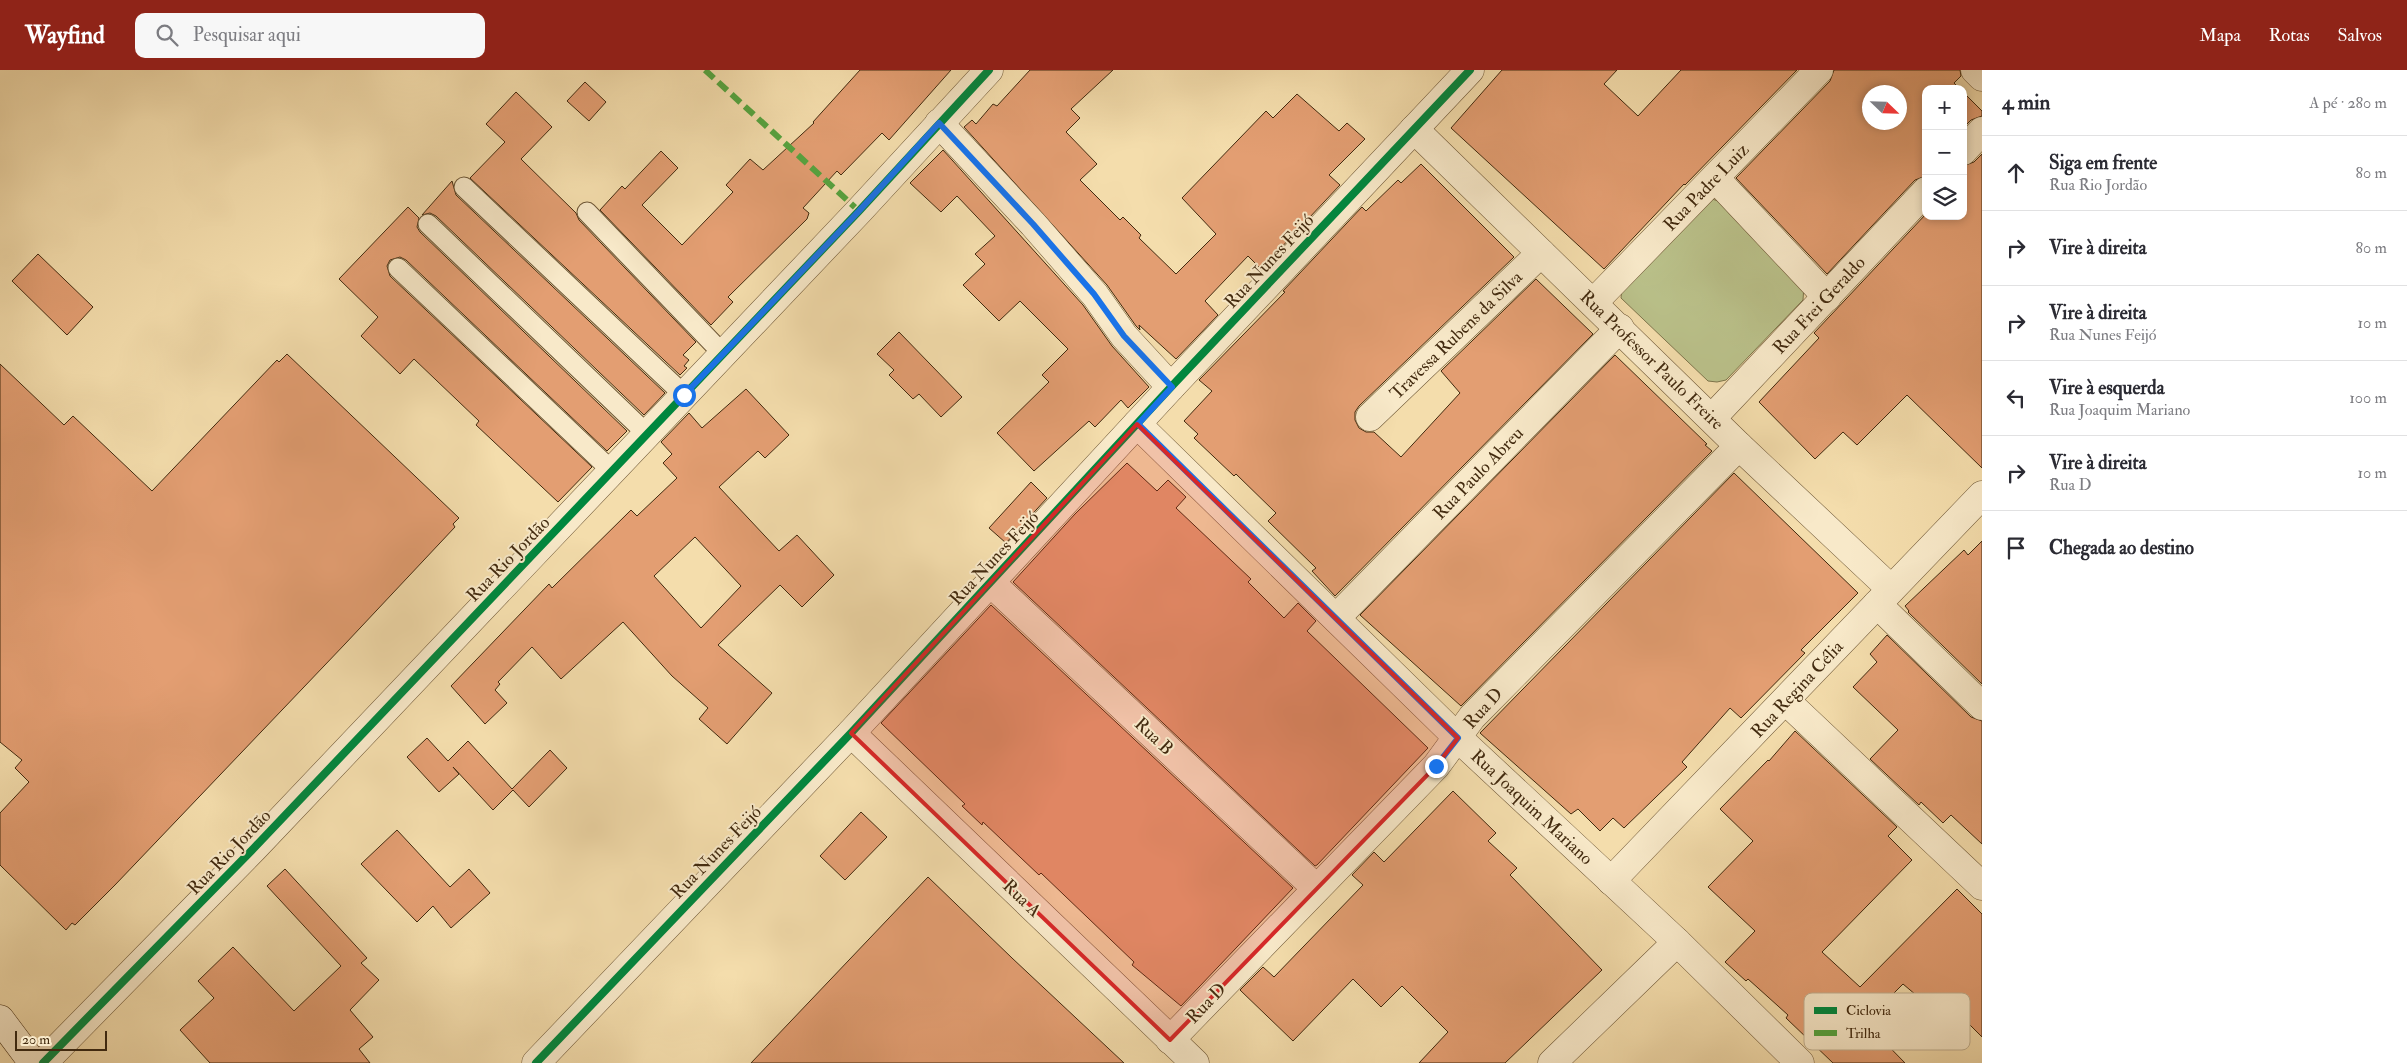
<!DOCTYPE html>
<html lang="pt">
<meta charset="utf-8">
<style>
:root{--surface:#fff;--page:#f7f7f7;--text:#2b2b33;--muted:#7c7c81;--line:#e1e1e2;--accent:#8f2418}
body{margin:0;font-family:"IM FELL Double Pica",serif;background:var(--page);color:var(--text)}
.controls{position:absolute;right:15px;top:15px;display:grid;overflow:hidden;border-radius:10px;box-shadow:0 2px 8px #0003}
.controls button{width:45px;height:45px;display:grid;place-items:center;padding:0;border:0;border-bottom:1px solid var(--line);background:var(--surface);color:var(--text);font:25px sans-serif}
.compass{position:absolute;left:1862px;top:15px;width:45px;height:45px;border-radius:50%;background:var(--surface);box-shadow:0 2px 8px #0003;rotate:113deg}
.scale{position:absolute;left:15px;bottom:12px;width:92px;box-sizing:border-box;padding-left:5px;border:2px solid #422a0f;border-top:0;font-size:14px;line-height:18px;white-space:nowrap;color:#422a0f;-webkit-text-stroke:4px #f8e9c9;paint-order:stroke}
.stop{position:absolute;width:15px;height:15px;margin:-11px;border:4px solid #1a73e8;border-radius:50%;background:#fff}
.stop.end{background:#1a73e8;border-color:#fff;box-shadow:0 1px 5px #0008}
.list{margin:0;padding:0;list-style:none}
h2{display:flex;justify-content:space-between;align-items:center;height:65px;margin:0;padding:0 20px;font-size:21px}
h2 small{font-size:16px;font-weight:400;color:var(--muted)}
.list li{display:grid;grid-template-columns:32px 1fr auto;gap:15px;align-items:center;box-sizing:border-box;height:75px;padding:0 20px;border-top:1px solid var(--line)}
.list b{display:block;font-size:19px;white-space:nowrap}
.list p{margin:0;font-size:16px;white-space:nowrap;color:var(--muted)}
.list em{font-size:16px;font-style:normal;color:var(--muted)}
.icon{flex:none;width:28px;height:28px;fill:none;stroke:currentColor;stroke-width:2;stroke-linecap:round;stroke-linejoin:round}
.map{position:relative;flex:none;width:1982px;height:993px;overflow:hidden}
header{display:flex;align-items:center;gap:30px;box-sizing:border-box;height:70px;padding:0 25px;background:var(--accent);color:#fff}
header strong{font-size:24px}
nav{display:flex;gap:28px;margin-inline-start:auto;font-size:18px}
.search{width:350px;height:45px;background:var(--page);display:flex;align-items:center;gap:12px;box-sizing:border-box;padding:0 18px;border-radius:10px;color:var(--muted);font-size:19px}
main{display:flex}
aside{flex:1;background:var(--surface)}
.map>svg:first-child{display:block}
</style>
<header>
<strong>Wayfind</strong>
<div class="search"><svg class="icon" aria-label="search" viewBox="0 0 24 24"><circle cx="10" cy="10" r="6"/><path d="M15 15l6 6"/></svg>Pesquisar aqui</div>
<nav><a>Mapa</a><a>Rotas</a><a>Salvos</a></nav>
</header>
<main>
<div class="map">
<svg width="1982" height="993" viewBox="0 0 1982 993">
<rect width="100%" height="100%" fill="#f4ddac"/>
<filter id="stains"><feTurbulence type="fractalNoise" baseFrequency=".004" numOctaves="4"/><feColorMatrix values="0 0 0 0 .2 0 0 0 0 .09 0 0 0 0 .02 0 0 0 .5 -.17"/></filter>
<radialGradient id="worn" r=".72"><stop offset=".6" stop-color="#630" stop-opacity="0"/><stop offset="1" stop-color="#630" stop-opacity=".3"/></radialGradient>
<polygon fill="#bac18a" stroke="#7e764c" points="1712,129 1718,131 1804,215 1803,230 1726,310 1717,312 1708,311 1621,228 1622,218"/>
<g fill="#e39e72" stroke="#422a0f" fill-rule="evenodd">
<polygon points="860,0 951,0 889,70 882,63 841,105 837,101 803,138 809,143 807,149 728,227 733,232 711,255 600,140 622,116 625,119 661,81 678,98 642,135 682,175 733,122 726,115 750,89 763,100 814,53 813,52"/>
<polygon points="1030,0 1113,0 1071,39 1080,48 1066,62 1097,94 1080,110 1120,150 1123,147 1141,165 1139,168 1176,204 1216,164 1182,128 1266,41 1273,48 1297,24 1339,61 1347,53 1365,69 1329,105 1340,115 1261,199 1248,186 1205,231 1218,245 1176,289 1139,255 1140,260 1136,256 1107,215 964,57 972,50 976,54 993,34 997,36"/>
<polygon points="1502,0 1617,0 1604,14 1638,46 1681,0 1797,0 1685,115 1684,114 1604,199 1451,58"/>
<path d="M1834 0H1960L1961 6 1954 13 1960 19H1926V106L1915 110 1827 204 1736 108 1830 11ZM1870 22H1900V52H1870Z"/>
<polygon points="585,12 606,32 589,51 567,31"/>
<polygon points="516,22 552,57 521,89 576,143 579,150 696,272 683,285 689,290 684,296 687,298 680,305 470,108 505,72 486,54"/>
<polygon points="1963,22 1982,41 1982,46 1971,50 1963,58"/>
<polygon points="943,80 1083,235 1112,276 1149,317 1128,338 1121,330 1095,357 1089,351 1034,401 997,363 1049,312 1042,305 1068,279 1020,231 999,251 963,215 985,194 975,184 995,166 957,126 941,142 910,113"/>
<polygon points="1982,84 1982,398 1907,325 1857,375 1843,362 1815,389 1759,332 1819,268 1814,263 1926,144 1926,146 1963,146 1963,96 1974,92"/>
<polygon points="1421,94 1514,187 1359,336 1355,342 1355,350 1359,358 1366,362 1374,362 1401,387 1460,323 1441,301 1536,209 1593,264 1335,526 1312,501 1316,498 1268,451 1276,443 1236,404 1234,406 1194,368 1198,364 1184,351 1212,321 1199,310 1285,222 1283,221 1362,137 1366,141 1398,110 1401,113"/>
<polygon points="452,111 456,125 665,323 644,345 436,146 430,143 422,145"/>
<polygon points="408,137 419,148 417,157 420,162 627,361 607,381 406,190 400,187 390,190 387,196 390,206 592,397 558,432 476,355 479,351 414,289 400,304 361,266 378,247 339,209"/>
<polygon points="38,184 93,237 67,265 12,211"/>
<polygon points="899,262 962,327 941,347 919,324 913,329 889,305 894,300 877,284"/>
<polygon points="287,284 459,448 453,454 455,457 345,574 115,815 75,855 72,853 66,860 0,795 0,743 29,712 15,698 22,690 0,672 0,294 64,355 73,346 152,421 277,290 279,292"/>
<polygon points="1615,285 1707,374 1705,375 1712,381 1461,636 1360,545"/>
<path d="M746 319 789 365 765 388 758 381 719 417 779 481 797 465 834 505 802 537 780 515 718 575 772 623 727 674 699 649 708 638 672 606 623 552 561 609 532 577 498 612 500 614 495 620 507 633 485 654 451 616 549 514 552 518 631 440 637 446 677 408 663 393 672 384 661 372 689 343 702 358ZM695 467 741 516 701 558 654 506Z"/>
<polygon points="1127,393 1157,421 1168,410 1186,427 1176,438 1251,509 1248,512 1284,548 1298,533 1316,551 1307,561 1428,678 1317,795 1315,796 1013,512 1075,444"/>
<polygon points="1734,403 1858,523 1801,580 1805,583 1741,648 1730,638 1682,692 1687,697 1624,758 1613,748 1600,761 1578,739 1571,744 1480,663"/>
<polygon points="1031,412 1047,428 1006,473 989,458"/>
<polygon points="1982,471 1982,614 1908,542 1909,541 1905,536 1964,480 1968,485"/>
<polygon points="991,535 1293,818 1181,936 1132,895 1134,892 1041,803 1039,805 983,752 982,755 962,736 965,734 881,653"/>
<polygon points="1887,565 1971,647 1982,651 1982,774 1951,745 1943,753 1921,732 1919,735 1870,689 1898,660 1853,617 1877,592 1870,584"/>
<polygon points="1795,661 1897,757 1888,766 1912,790 1822,882 1860,917 1957,819 1982,844 1982,967 1940,925 1929,936 1903,914 1865,952 1905,993 1833,993 1786,948 1788,945 1748,909 1746,911 1725,892 1755,861 1708,817 1753,771 1720,739 1768,690 1769,691"/>
<polygon points="427,668 448,691 468,671 512,719 550,680 567,698 529,737 513,720 493,740 453,697 459,704 439,722 407,687"/>
<polygon points="1453,721 1496,763 1488,771 1517,798 1510,805 1602,900 1505,993 1419,993 1448,962 1402,916 1381,937 1353,909 1293,971 1240,920 1263,897 1274,907 1363,815 1352,805 1374,782 1384,792"/>
<polygon points="861,742 887,767 845,810 820,786"/>
<polygon points="397,760 450,817 469,799 490,823 451,858 433,836 417,852 361,794"/>
<polygon points="285,799 367,888 361,893 379,910 350,940 373,967 359,979 370,993 210,993 180,960 214,928 198,911 233,877 294,941 341,896 267,816"/>
<polygon points="928,807 1012,888 1124,993 751,993"/>
</g>
<g fill="none" stroke-linecap="round" stroke-linejoin="round">
<defs>
<g id="lane">
<polyline points="464,117 684,325"/>
<polyline points="587,142 723,284"/>
<polyline points="428,154 647,364"/>
<polyline points="398,198 612,401"/>
</g>
<g id="street">
<polyline points="1975,0 1982,7"/>
<polyline points="939,53 1033,154 1095,225 1124,266 1171,317"/>
<polyline points="1414,59 1739,376 1891,519"/>
<polyline points="1963,81 1982,61"/>
<polyline points="1715,108 1827,227"/>
<polyline points="1593,233 1819,0"/>
<polyline points="1370,347 1541,183"/>
<polyline points="1712,348 1926,121"/>
<polyline points="1137,354 1458,668 1677,872 1800,993"/>
<polyline points="991,513 1316,818"/>
<polyline points="1877,534 1982,636"/>
<polyline points="1336,548 1620,258"/>
<polyline points="1786,631 1982,816"/>
<polyline points="851,663 1195,993"/>
<polyline points="1611,811 1982,425"/>
<polyline points="1170,970 1436,696 1472,647 1739,376"/>
<polyline points="43,993 254,778 859,141 989,0"/>
<polyline points="536,993 851,663 1171,317 1470,0"/>
<polyline points="1552,993 1677,872"/>
</g>
<polyline id="secondary" points="0,949 33,993"/>
</defs>
<use href="#lane" stroke="#6e5736" stroke-width="21"/>
<use href="#street" stroke="#6e5736" stroke-width="29"/>
<use href="#secondary" stroke="#422a0f" stroke-width="29"/>
<use href="#lane" stroke="#f8e9c9" stroke-width="19"/>
<use href="#street" stroke="#f8e9c9" stroke-width="28"/>
<use href="#secondary" stroke="#f8e9c9" stroke-width="28"/>
<polyline stroke="#55a43f" stroke-width="6" stroke-dasharray="12 6" stroke-linecap="butt" points="705,0 859,141"/>
<defs>
<g id="cycleway">
<polyline points="43,993 254,778 859,141 989,0"/>
<polyline points="536,993 851,663 1171,317 1470,0"/>
</g>
</defs>
<use href="#cycleway" stroke="#f8e9c9" stroke-width="11"/>
<use href="#cycleway" stroke="#00873e" stroke-width="8"/>
</g>
<g fill="none" stroke-linecap="round" stroke-linejoin="round">
<polyline stroke="#1a73e8" stroke-width="6" points="684,325 859,141 939,53 1033,154 1094,224 1124,266 1172,317 1138,354 1458,668 1436,696"/>
</g>
<path fill="#d62828" fill-opacity="0.2" stroke="#d62828" stroke-width="4" stroke-linejoin="round" d="M1137 354 1458 668 1436 696 1170 970 851 663Z"/>
<g text-anchor="middle" stroke-width="4" stroke-linejoin="round" paint-order="stroke">
<g font-size="18" fill="#422a0f" stroke="#f8e9c9">
<text transform="translate(1706 117) rotate(-46)" y="6">Rua Padre Luiz</text>
<text transform="translate(1269 191) rotate(-47)" y="6">Rua Nunes Feijó</text>
<text transform="translate(1819 235) rotate(-47)" y="6">Rua Frei Geraldo</text>
<text transform="translate(1456 265) rotate(-44)" y="6">Travessa Rubens da Silva</text>
<text transform="translate(1652 290) rotate(44)" y="6">Rua Professor Paulo Freire</text>
<text transform="translate(1478 403) rotate(-46)" y="6">Rua Paulo Abreu</text>
<text transform="translate(994 488) rotate(-47)" y="6">Rua Nunes Feijó</text>
<text transform="translate(508 489) rotate(-46)" y="6">Rua Rio Jordão</text>
<text transform="translate(1797 619) rotate(-47)" y="6">Rua Regina Célia</text>
<text transform="translate(1483 638) rotate(-48)" y="6">Rua D</text>
<text transform="translate(1154 666) rotate(43)" y="6">Rua B</text>
<text transform="translate(1532 737) rotate(43)" y="6">Rua Joaquim Mariano</text>
<text transform="translate(229 782) rotate(-46)" y="6">Rua Rio Jordão</text>
<text transform="translate(716 782) rotate(-46)" y="6">Rua Nunes Feijó</text>
<text transform="translate(1022 828) rotate(44)" y="6">Rua A</text>
<text transform="translate(1206 933) rotate(-46)" y="6">Rua D</text>
</g>
</g>
<rect x="1804" y="923" width="166" height="57" rx="8" fill="#f8e9c9" stroke="#c1b091" stroke-width="1"/>
<rect x="1814" y="937" width="23" height="7" fill="#00873e"/>
<rect x="1814" y="960" width="23" height="6" fill="#55a43f"/>
<g font-size="14" fill="#422a0f">
<text x="1846" y="945">Ciclovia</text>
<text x="1846" y="968">Trilha</text>
</g>
<rect width="100%" height="100%" filter="url(#stains)"/>
<rect width="100%" height="100%" fill="url(#worn)"/>
</svg>
<div class="controls">
<button>+</button>
<button>−</button>
<button><svg class="icon" aria-label="layers" viewBox="0 0 24 24"><path d="M12 4l9 5-9 5-9-5zM3 14l9 5 9-5"/></svg></button>
</div>
<svg class="compass" viewBox="-18 -18 36 36"><path d="M0-13l5 13h-10z" fill="#e53935"/><path d="M0 13l5-13h-10z" fill="#7c7c81"/></svg>
<div class="scale">20 m</div>
<div class="stop" style="left:684px;top:325px"></div>
<div class="stop end" style="left:1436px;top:696px"></div>
</div>
<aside>
<h2>4 min<small>A pé · 280 m</small></h2>
<ul class="list">
<li><svg class="icon" aria-label="ahead" viewBox="0 0 24 24"><path d="M12 20V5M6 11l6-6 6 6"/></svg><div><b>Siga em frente</b><p>Rua Rio Jordão</p></div><em>80 m</em></li>
<li><svg class="icon" aria-label="right" viewBox="0 0 24 24"><path d="M7 20v-9h11M14 6l5 5-5 5"/></svg><div><b>Vire à direita</b></div><em>80 m</em></li>
<li><svg class="icon" aria-label="right" viewBox="0 0 24 24"><path d="M7 20v-9h11M14 6l5 5-5 5"/></svg><div><b>Vire à direita</b><p>Rua Nunes Feijó</p></div><em>10 m</em></li>
<li><svg class="icon" aria-label="left" viewBox="0 0 24 24"><path d="M17 20v-9H6M10 6l-5 5 5 5"/></svg><div><b>Vire à esquerda</b><p>Rua Joaquim Mariano</p></div><em>100 m</em></li>
<li><svg class="icon" aria-label="right" viewBox="0 0 24 24"><path d="M7 20v-9h11M14 6l5 5-5 5"/></svg><div><b>Vire à direita</b><p>Rua D</p></div><em>10 m</em></li>
<li><svg class="icon" aria-label="arrive" viewBox="0 0 24 24"><path d="M6 21V4h12l-3 4 3 4H6"/></svg><div><b>Chegada ao destino</b></div></li>
</ul>
</aside>
</main>
